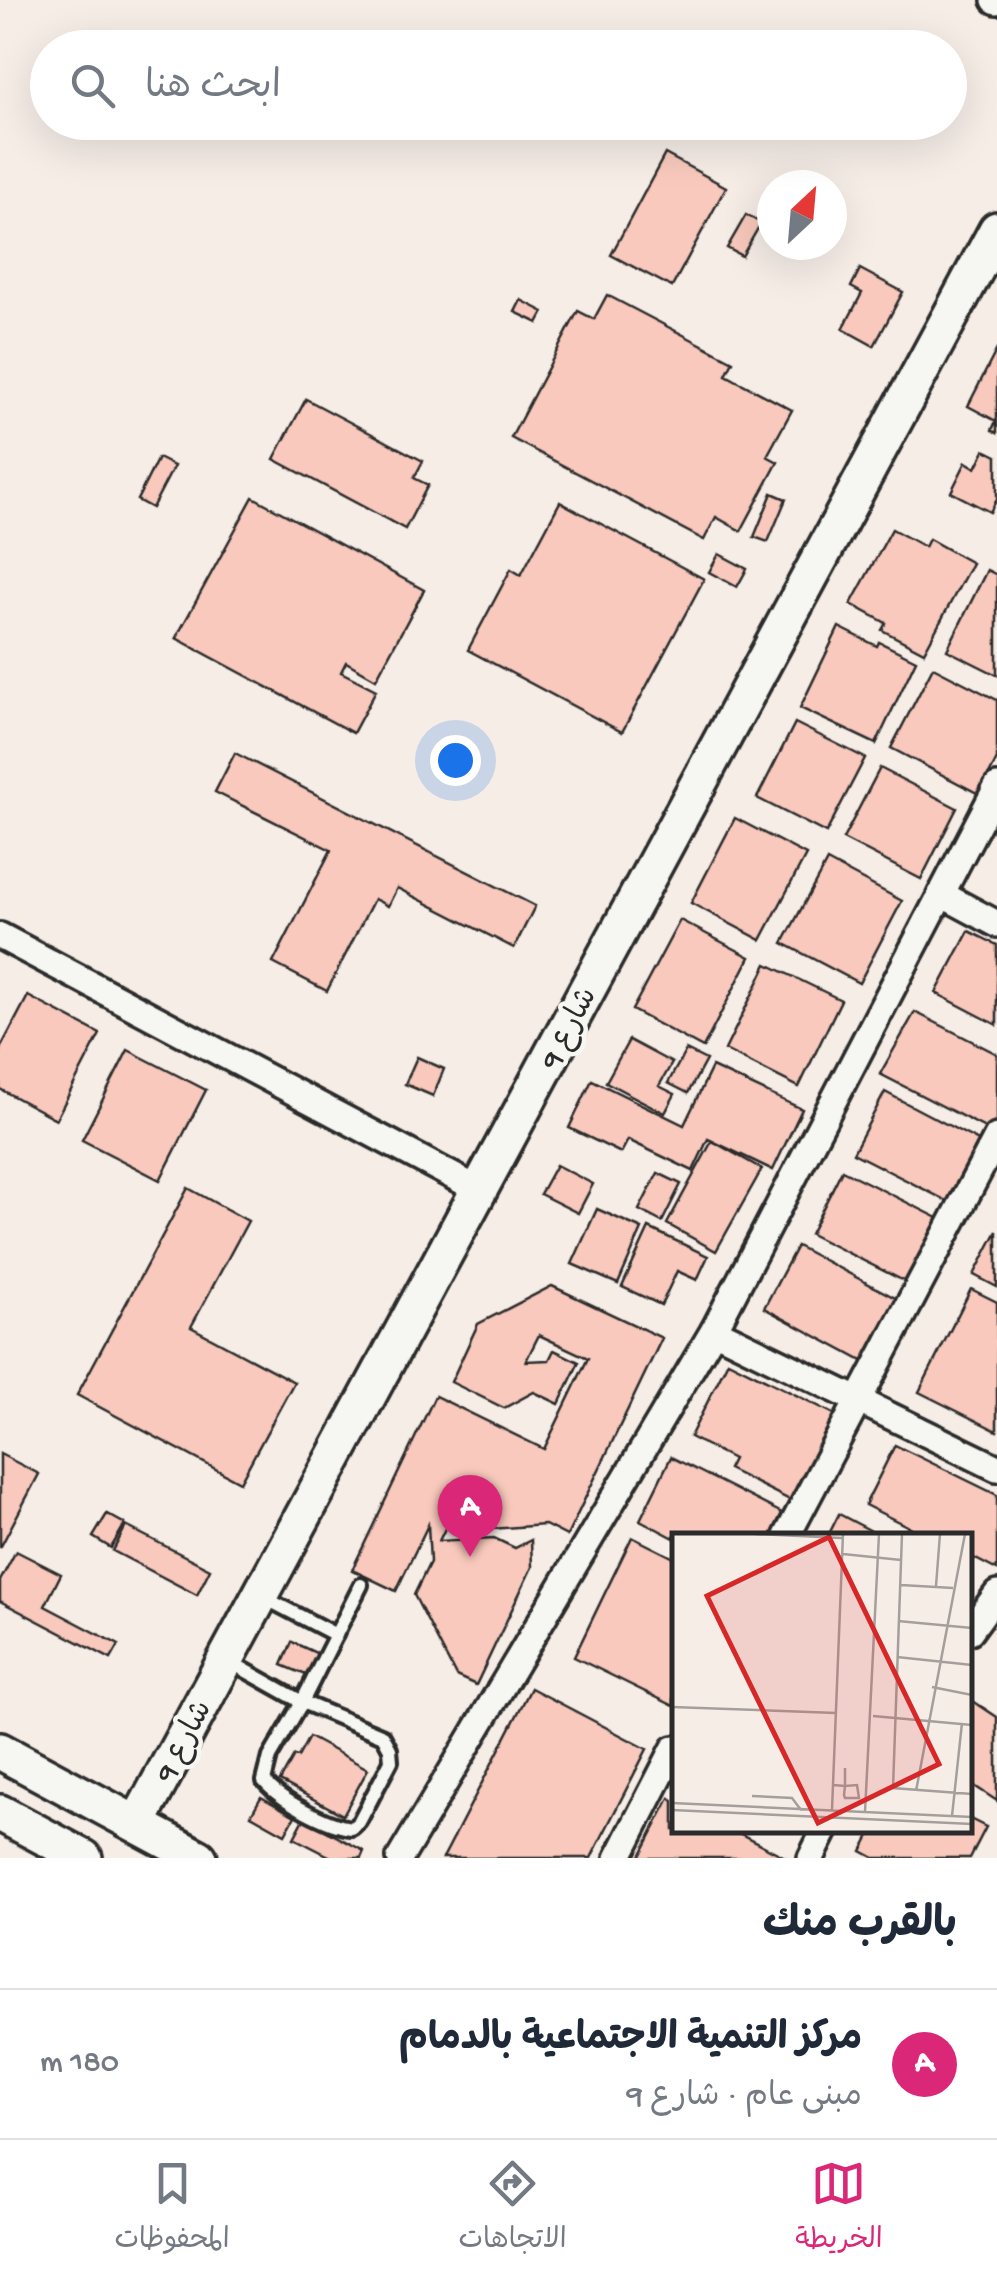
<!DOCTYPE html>
<html lang="ar">
<meta charset="utf-8">
<style>
:root{--surface:#fff;--page:#f2f2f3;--text:#1f2937;--muted:#747a83;--line:#e0e1e3;--accent:#db2777}
body{margin:0;font-family:"Gochi Hand","Playpen Sans Arabic",sans-serif;background:var(--page);color:var(--text);direction:rtl}
.compass{position:absolute;left:757px;top:170px;width:90px;height:90px;border-radius:50%;background:var(--surface);box-shadow:0 10px 40px #0002;rotate:26deg}
.you{position:absolute;left:455px;top:760px;width:35px;height:35px;margin:-25px;border:8px solid #fff;border-radius:50%;background:#1a73e8;box-shadow:0 0 0 15px #1a73e833}
.badge{display:grid;place-items:center;width:65px;height:65px;border-radius:50%;background:var(--accent);color:#fff;font-size:32px;font-weight:700}
.pin{position:absolute;translate:-50% -82px;filter:drop-shadow(0 2px 5px #0008)}
.pin::after{content:'';position:absolute;top:52px;width:35px;height:30px;background:inherit;clip-path:polygon(0 0,100% 0,50% 100%)}
.list{margin:0;padding:0;list-style:none}
h2{display:flex;justify-content:space-between;align-items:center;height:130px;margin:0;padding:0 40px;font-size:42px}
h2 small{font-size:32px;font-weight:400;color:var(--muted)}
.list li{display:grid;grid-template-columns:65px 1fr auto;gap:30px;align-items:center;box-sizing:border-box;height:150px;padding:0 40px;border-top:2px solid var(--line)}
.list b{display:block;font-size:38px;white-space:nowrap}
.list p{margin:0;font-size:32px;white-space:nowrap;color:var(--muted)}
.list em{font-size:32px;font-style:normal;color:var(--muted)}
.icon{flex:none;width:55px;height:55px;fill:none;stroke:currentColor;stroke-width:2;stroke-linecap:round;stroke-linejoin:round}
.map{position:relative;flex:none;width:997px;height:1858px;overflow:hidden;direction:ltr}
.search{position:absolute;background:var(--surface);box-shadow:0 10px 40px #0002;left:30px;right:30px;top:30px;height:110px;display:flex;align-items:center;gap:25px;box-sizing:border-box;padding:0 35px;border-radius:55px;color:var(--muted);font-size:38px}
.sheet{height:280px;background:var(--surface)}
nav{display:flex;justify-content:space-around;align-items:center;box-sizing:border-box;height:140px;border-top:2px solid var(--line);background:var(--surface);font-size:28px;color:var(--muted)}
nav a{display:grid;justify-items:center;gap:5px}
nav .on{color:var(--accent)}
.map>svg:first-child{display:block}
</style>
<div class="map">
<svg width="997" height="1858" viewBox="0 0 997 1858">
<rect width="100%" height="100%" fill="#f6ede7"/>
<filter id="ink" filterUnits="userSpaceOnUse"><feTurbulence type="fractalNoise" baseFrequency=".01" numOctaves="2"/><feDisplacementMap in="SourceGraphic" scale="20" xChannelSelector="R" yChannelSelector="G"/><feConvolveMatrix kernelMatrix="1 2 1 2 8 2 1 2 1" color-interpolation-filters="sRGB"/></filter>
<g filter="url(#ink)">
<g fill="#f8c9bc" stroke="#2b2b2b" stroke-width="2.5">
<polygon points="665,154 726,187 672,287 611,255"/>
<polygon points="746,215 761,223 742,256 727,248"/>
<polygon points="860,269 903,292 874,346 843,329 862,293 851,287"/>
<polygon points="607,295 733,361 726,375 792,410 767,456 778,462 741,531 716,517 704,540 511,438 578,311 594,319"/>
<polygon points="521,300 544,312 538,323 515,312"/>
<polygon points="997,349 997,433 992,430 996,421 968,406"/>
<polygon points="306,399 423,461 414,478 428,485 405,529 274,459"/>
<polygon points="985,450 997,456 997,499 990,512 951,492 966,462 976,468"/>
<polygon points="158,458 174,466 152,508 137,500"/>
<polygon points="772,493 786,499 768,542 754,537"/>
<polygon points="253,497 424,590 376,679 346,662 341,672 376,690 353,733 176,638"/>
<polygon points="560,502 704,579 622,732 468,650 511,569 521,575"/>
<polygon points="892,529 925,547 929,539 972,563 924,652 882,630 886,623 851,604"/>
<polygon points="719,554 747,569 737,587 709,572"/>
<polygon points="987,570 997,575 997,675 947,650"/>
<polygon points="839,627 877,646 879,642 916,660 876,744 800,708"/>
<polygon points="933,667 997,700 997,759 979,794 891,748"/>
<polygon points="795,723 865,758 826,833 757,798"/>
<polygon points="235,753 535,906 514,948 397,888 388,906 374,899 327,991 273,963 331,850 215,792"/>
<polygon points="880,768 957,808 921,879 843,839"/>
<polygon points="735,818 806,855 761,940 691,903"/>
<polygon points="827,861 902,901 859,983 783,943"/>
<polygon points="680,920 750,957 703,1048 632,1010"/>
<polygon points="969,931 997,945 997,1025 936,993"/>
<polygon points="767,964 841,1000 799,1087 725,1050"/>
<polygon points="28,996 100,1034 56,1119 0,1089 0,1049"/>
<polygon points="915,1012 997,1054 997,1124 993,1132 880,1074"/>
<polygon points="629,1040 672,1063 659,1086 675,1094 665,1113 606,1082"/>
<polygon points="128,1050 206,1090 160,1180 82,1140"/>
<polygon points="686,1050 706,1060 688,1093 668,1083"/>
<polygon points="417,1057 444,1069 433,1096 405,1084"/>
<polygon points="712,1067 802,1109 773,1170 708,1139 693,1171 628,1140 621,1153 569,1128 592,1080 684,1125"/>
<polygon points="885,1092 986,1145 955,1205 853,1153"/>
<polygon points="712,1141 762,1169 716,1251 667,1224"/>
<polygon points="556,1165 593,1184 578,1213 540,1194"/>
<polygon points="842,1170 946,1222 914,1286 810,1234"/>
<polygon points="658,1173 681,1184 662,1222 639,1210"/>
<polygon points="188,1188 248,1221 191,1327 294,1382 240,1482 77,1395"/>
<polygon points="597,1209 642,1229 618,1284 572,1264"/>
<polygon points="649,1228 708,1256 697,1280 677,1271 661,1305 622,1287"/>
<polygon points="997,1231 997,1287 974,1275"/>
<polygon points="797,1246 901,1301 868,1364 764,1308"/>
<polygon points="552,1286 662,1338 567,1536 545,1525 491,1529 489,1496 466,1485 439,1541 494,1538 515,1548 531,1540 532,1567 476,1685 456,1676 414,1595 430,1562 428,1525 396,1591 352,1570 435,1396 544,1449 588,1358 539,1335 526,1361 549,1360 554,1350 579,1362 559,1404 534,1392 504,1408 451,1382 478,1324"/>
<polygon points="971,1289 997,1302 997,1431 919,1392"/>
<polygon points="728,1361 836,1415 792,1501 728,1469 733,1459 690,1437"/>
<polygon points="895,1445 997,1495 997,1570 970,1556 970,1536 927,1536 865,1505"/>
<polygon points="0,1454 39,1474 0,1548"/>
<polygon points="671,1457 782,1513 771,1536 674,1536 674,1538 640,1520"/>
<polygon points="107,1514 125,1524 111,1548 93,1537"/>
<polygon points="839,1514 881,1536 828,1536"/>
<polygon points="126,1526 210,1569 197,1595 113,1551"/>
<polygon points="632,1537 674,1558 674,1706 574,1657"/>
<polygon points="16,1551 61,1574 45,1606 119,1645 111,1659 0,1601 0,1581"/>
<polygon points="292,1642 323,1656 313,1678 282,1665"/>
<polygon points="531,1688 647,1749 591,1858 443,1858"/>
<polygon points="970,1699 997,1717 997,1801 970,1783"/>
<polygon points="309,1737 368,1769 343,1815 280,1781 294,1756 298,1757"/>
<polygon points="261,1797 295,1816 285,1834 251,1815"/>
<polygon points="670,1798 674,1801 674,1830 733,1830 787,1858 639,1858"/>
<polygon points="304,1819 364,1851 361,1858 333,1858 294,1838"/>
<polygon points="970,1819 986,1827 970,1858 875,1858 862,1851 873,1830 970,1830"/>
</g>
<g fill="none" stroke-linecap="round" stroke-linejoin="round">
<defs>
<g id="lane">
<polyline points="263,1597 336,1635"/>
<path d="M227 1660 302 1702 383 1736 390 1749 391 1761 359 1822 352 1828C328 1826 280 1800 264 1781L270 1757 302 1702 361 1585"/>
</g>
<g id="street">
<polyline points="995,0 997,1"/>
<polyline points="941,894 997,924"/>
<polyline points="0,936 479,1190"/>
<polyline points="714,1330 997,1468"/>
<polyline points="787,1536 997,1137"/>
<polyline points="970,1631 997,1594"/>
<polyline points="400,1858 714,1330 997,787"/>
<polyline points="618,1858 674,1749"/>
<polyline points="811,1858 825,1830"/>
</g>
<g id="secondary">
<polyline points="0,1751 199,1858"/>
<polyline points="0,1813 84,1858"/>
<polyline points="137,1824 997,230"/>
</g>
</defs>
<use href="#lane" stroke="#2b2b2b" stroke-width="20"/>
<use href="#street" stroke="#2b2b2b" stroke-width="32"/>
<use href="#secondary" stroke="#2b2b2b" stroke-width="42"/>
<use href="#lane" stroke="#f6f6f2" stroke-width="12"/>
<use href="#street" stroke="#f6f6f2" stroke-width="25"/>
<use href="#secondary" stroke="#f6f6f2" stroke-width="35"/>
</g>
</g>
<g text-anchor="middle" stroke-width="9" stroke-linejoin="round" paint-order="stroke">
<g font-size="30" fill="#2b2b2b" stroke="#f6f6f2">
<text transform="translate(567 1027) rotate(-62)" y="10">شارع 9</text>
<text transform="translate(182 1740) rotate(-62)" y="10">شارع 9</text>
</g>
</g>
<g transform="translate(672 1533)">
<rect width="300" height="300" fill="#f6ede7"/>
<path fill="none" stroke="#a59f9c" stroke-width="2.5" d="M83 1 170 5M230 1 221 255 300 261M171 21 229 27M229 52 281 55M264 53 268 1M226 88 300 95M225 124 300 132M260 154 300 162M0 174 164 180M201 183 300 192M161 252 173 253 185 252 187 265H173L172 262 173 253V235M244 258 293 1M80 263 120 265 129 277M0 270 300 284M0 277 300 291M160 277 171 1M193 279 207 1M280 283 290 190"/>
<path fill="#d62828" fill-opacity="0.15" stroke="#d62828" stroke-width="5" d="M157 4 267 231 146 290 35 63Z"/>
<rect width="300" height="300" fill="none" stroke="#2b2b2b" stroke-width="5"/>
</g>
</svg>
<svg class="compass" viewBox="-18 -18 36 36"><path d="M0-13l5 13h-10z" fill="#e53935"/><path d="M0 13l5-13h-10z" fill="#747a83"/></svg>
<div class="you"></div>
<div class="pin badge" style="left:470px;top:1557px">A</div>
<div class="search"><svg class="icon" aria-label="search" viewBox="0 0 24 24"><circle cx="10" cy="10" r="6"/><path d="M15 15l6 6"/></svg>ابحث هنا</div>
</div>
<section class="sheet">
<h2>بالقرب منك<small></small></h2>
<ul class="list">
<li><span class="badge">A</span><div><b>مركز التنمية الاجتماعية بالدمام</b><p>مبنى عام · شارع 9</p></div><em>180 m</em></li>
</ul>
</section>
<nav>
<a class="on"><svg class="icon" aria-label="map" viewBox="0 0 24 24"><path d="M3 6l6-2 6 2 6-2v14l-6 2-6-2-6 2zM9 4v14M15 6v14"/></svg>الخريطة</a>
<a><svg class="icon" aria-label="directions" viewBox="0 0 24 24"><path d="M12 3l9 9-9 9-9-9zM9 14v-3h6M13 9l2 2-2 2"/></svg>الاتجاهات</a>
<a><svg class="icon" aria-label="saved" viewBox="0 0 24 24"><path d="M7 4h10v16l-5-4-5 4z"/></svg>المحفوظات</a>
</nav>
